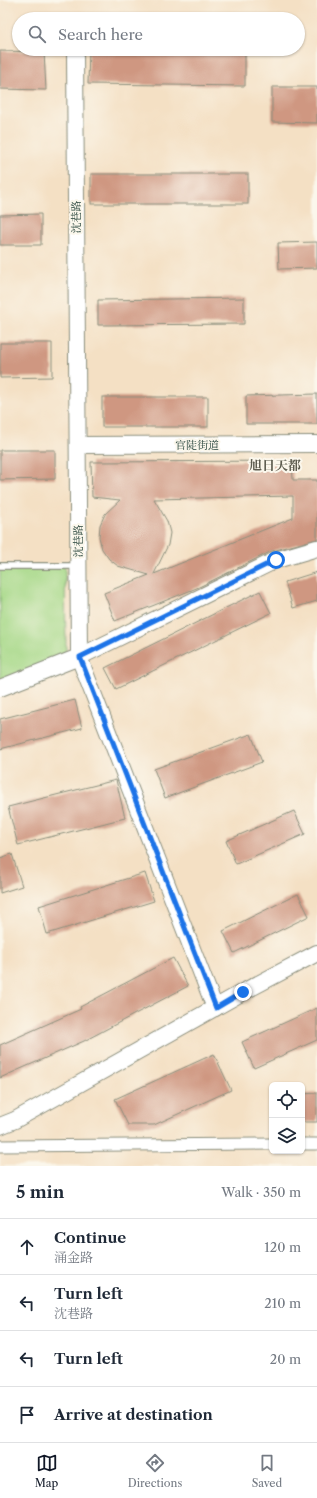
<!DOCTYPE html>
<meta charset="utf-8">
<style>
:root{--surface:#fff;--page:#f6f6f7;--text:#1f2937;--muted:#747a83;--line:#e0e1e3;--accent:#111827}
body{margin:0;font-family:"Libre Caslon Text","Noto Serif SC",serif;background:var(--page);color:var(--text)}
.controls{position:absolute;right:12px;bottom:12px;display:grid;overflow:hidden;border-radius:6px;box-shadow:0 1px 3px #0004}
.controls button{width:36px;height:36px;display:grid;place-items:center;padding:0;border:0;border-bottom:1px solid var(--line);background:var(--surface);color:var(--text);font:20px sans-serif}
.stop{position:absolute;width:12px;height:12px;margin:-9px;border:3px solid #1a73e8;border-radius:50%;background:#fff}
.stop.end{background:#1a73e8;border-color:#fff;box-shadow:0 1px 4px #0008}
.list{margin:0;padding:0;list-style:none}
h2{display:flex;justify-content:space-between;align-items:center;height:52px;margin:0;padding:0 16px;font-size:17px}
h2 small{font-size:13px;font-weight:400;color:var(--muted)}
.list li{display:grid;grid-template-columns:26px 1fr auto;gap:12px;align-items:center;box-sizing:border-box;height:56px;padding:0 16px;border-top:1px solid var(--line)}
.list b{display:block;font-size:15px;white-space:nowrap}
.list p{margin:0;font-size:13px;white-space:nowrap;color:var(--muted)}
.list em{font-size:13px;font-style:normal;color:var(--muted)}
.icon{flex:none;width:22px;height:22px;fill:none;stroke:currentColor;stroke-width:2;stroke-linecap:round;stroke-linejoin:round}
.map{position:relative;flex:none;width:317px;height:1166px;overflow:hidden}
.search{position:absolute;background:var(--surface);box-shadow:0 1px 3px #0004;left:12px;right:12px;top:12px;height:44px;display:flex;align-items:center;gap:10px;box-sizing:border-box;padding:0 14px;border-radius:22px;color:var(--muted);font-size:15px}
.sheet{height:276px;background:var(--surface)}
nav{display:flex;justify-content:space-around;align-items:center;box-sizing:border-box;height:56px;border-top:1px solid var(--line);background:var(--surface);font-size:11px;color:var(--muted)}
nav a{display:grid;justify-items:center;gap:2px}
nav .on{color:var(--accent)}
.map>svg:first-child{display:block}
</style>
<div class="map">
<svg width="317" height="1166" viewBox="0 0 317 1166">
<rect width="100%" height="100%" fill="#fbf7ec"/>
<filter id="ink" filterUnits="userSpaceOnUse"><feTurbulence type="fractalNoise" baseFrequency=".025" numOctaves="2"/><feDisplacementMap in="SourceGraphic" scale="8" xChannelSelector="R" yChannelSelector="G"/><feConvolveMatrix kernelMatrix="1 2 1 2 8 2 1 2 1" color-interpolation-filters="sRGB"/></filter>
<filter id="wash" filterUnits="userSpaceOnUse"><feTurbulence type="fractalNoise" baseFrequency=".012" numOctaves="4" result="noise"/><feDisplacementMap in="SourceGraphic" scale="16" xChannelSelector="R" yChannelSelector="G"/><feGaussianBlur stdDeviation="0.9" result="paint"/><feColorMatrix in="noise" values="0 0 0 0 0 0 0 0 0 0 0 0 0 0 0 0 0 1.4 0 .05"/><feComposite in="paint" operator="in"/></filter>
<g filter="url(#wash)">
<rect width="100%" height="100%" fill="#f4e0c4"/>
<polygon fill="#a6d887" stroke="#628a5e" points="0,566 65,566 66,652 0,684"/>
<g id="blocks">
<g fill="#cf9781" fill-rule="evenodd">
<polygon points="89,49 245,49 245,86 88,84"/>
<polygon points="0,51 44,52 46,90 0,89"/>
<polygon points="272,87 317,87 317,123 272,122"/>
<rect x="91" y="174" width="157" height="30"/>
<polygon points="41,214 41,245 0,245 0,215"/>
<polygon points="317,242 317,268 279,269 278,243"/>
<polygon points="244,298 244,324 98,325 98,300"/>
<polygon points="0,343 52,343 52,377 0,378"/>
<polygon points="317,394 317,424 246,424 246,396"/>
<rect x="102" y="397" width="106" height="30"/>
<polygon points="0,450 55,450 55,479 0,480"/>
<path d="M292 461 293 480H317V539L272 551 199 587 115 621 104 593 149 575 118 566 109 559 102 549 99 537 100 525 105 514 120 500 92 497 91 462ZM293 496V518L154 574 168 545 170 533 167 521 154 499Z"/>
<polygon points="317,572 317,601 293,608 285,582"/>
<polygon points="260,591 271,613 116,689 105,668"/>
<polygon points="75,700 82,728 0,749 0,719"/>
<polygon points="251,734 262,762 165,798 154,769"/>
<polygon points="116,780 125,818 18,845 8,807"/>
<polygon points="294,811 305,834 236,864 226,841"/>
<polygon points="12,854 22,886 0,893 0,858"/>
<polygon points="145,873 154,901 47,934 39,906"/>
<polygon points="298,894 309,916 234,953 223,931"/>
<polygon points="173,958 188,986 84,1041 0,1078 0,1045 81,1009 80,1007"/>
<polygon points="317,1008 317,1040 254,1068 242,1042"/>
<polygon points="214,1054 231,1090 154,1125 128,1125 115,1099"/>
<polygon points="317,1093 317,1122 302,1122 302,1094"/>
</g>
</g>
</g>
<g filter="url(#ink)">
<use href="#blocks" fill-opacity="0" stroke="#8a8e7c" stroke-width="1"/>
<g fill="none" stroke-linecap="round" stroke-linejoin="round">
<defs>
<polyline id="lane" points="0,566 76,566"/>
<g id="street">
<polyline points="302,1144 317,1144"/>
<polyline points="0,1146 272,1144"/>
</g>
<g id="secondary">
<polyline points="75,49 79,657 215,1008"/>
<polyline points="78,445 317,444"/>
<polyline points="0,688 79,657 276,560 317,548"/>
<polyline points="0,1126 15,1120 243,992 317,953"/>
</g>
</defs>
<use href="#lane" stroke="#8a8e7c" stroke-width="8"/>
<use href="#street" stroke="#8a8e7c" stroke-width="13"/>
<use href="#secondary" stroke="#8a8e7c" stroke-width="18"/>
<use href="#lane" stroke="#fff" stroke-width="5.5"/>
<use href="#street" stroke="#fff" stroke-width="11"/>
<use href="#secondary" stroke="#fff" stroke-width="16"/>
</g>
</g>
<g fill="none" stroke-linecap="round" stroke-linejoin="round" filter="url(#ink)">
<polyline stroke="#1a73e8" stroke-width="5" points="243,992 216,1008 80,657 276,560"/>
</g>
<g text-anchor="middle" stroke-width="4" stroke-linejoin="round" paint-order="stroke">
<g font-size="11" fill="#1f3d34" stroke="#fbf7ec">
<text transform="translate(76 217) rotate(-90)" y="4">沈巷路</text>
<text x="197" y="449">官陡街道</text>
<text transform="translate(78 541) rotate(-90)" y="4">沈巷路</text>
</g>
<g font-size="13" font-weight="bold" fill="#5d5c4f" stroke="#fbf7ec">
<text x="275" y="470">旭日天都</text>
</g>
</g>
</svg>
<div class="controls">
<button><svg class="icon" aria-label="locate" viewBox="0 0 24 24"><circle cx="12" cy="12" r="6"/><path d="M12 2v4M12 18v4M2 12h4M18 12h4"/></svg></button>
<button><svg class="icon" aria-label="layers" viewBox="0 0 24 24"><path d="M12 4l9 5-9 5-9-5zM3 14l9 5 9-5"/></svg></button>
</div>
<div class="stop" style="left:276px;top:560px"></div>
<div class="stop end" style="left:243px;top:992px"></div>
<div class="search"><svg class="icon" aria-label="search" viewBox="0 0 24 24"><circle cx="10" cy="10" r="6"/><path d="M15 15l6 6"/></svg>Search here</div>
</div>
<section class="sheet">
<h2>5 min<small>Walk · 350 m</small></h2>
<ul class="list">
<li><svg class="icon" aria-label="ahead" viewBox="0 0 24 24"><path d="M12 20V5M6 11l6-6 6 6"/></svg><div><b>Continue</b><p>涌金路</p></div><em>120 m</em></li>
<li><svg class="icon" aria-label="left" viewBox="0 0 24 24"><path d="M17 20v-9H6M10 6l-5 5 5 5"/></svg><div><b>Turn left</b><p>沈巷路</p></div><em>210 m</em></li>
<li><svg class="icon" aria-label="left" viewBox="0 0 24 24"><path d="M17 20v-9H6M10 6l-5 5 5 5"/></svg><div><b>Turn left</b></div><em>20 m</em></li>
<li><svg class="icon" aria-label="arrive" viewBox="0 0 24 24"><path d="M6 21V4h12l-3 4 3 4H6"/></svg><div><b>Arrive at destination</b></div></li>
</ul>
</section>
<nav>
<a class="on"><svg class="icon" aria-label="map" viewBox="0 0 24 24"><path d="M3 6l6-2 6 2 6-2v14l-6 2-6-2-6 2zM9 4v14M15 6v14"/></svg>Map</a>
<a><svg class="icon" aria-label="directions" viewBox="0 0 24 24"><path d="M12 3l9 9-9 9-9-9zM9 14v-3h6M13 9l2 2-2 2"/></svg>Directions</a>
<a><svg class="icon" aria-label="saved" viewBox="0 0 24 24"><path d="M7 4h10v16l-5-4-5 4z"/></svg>Saved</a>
</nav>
